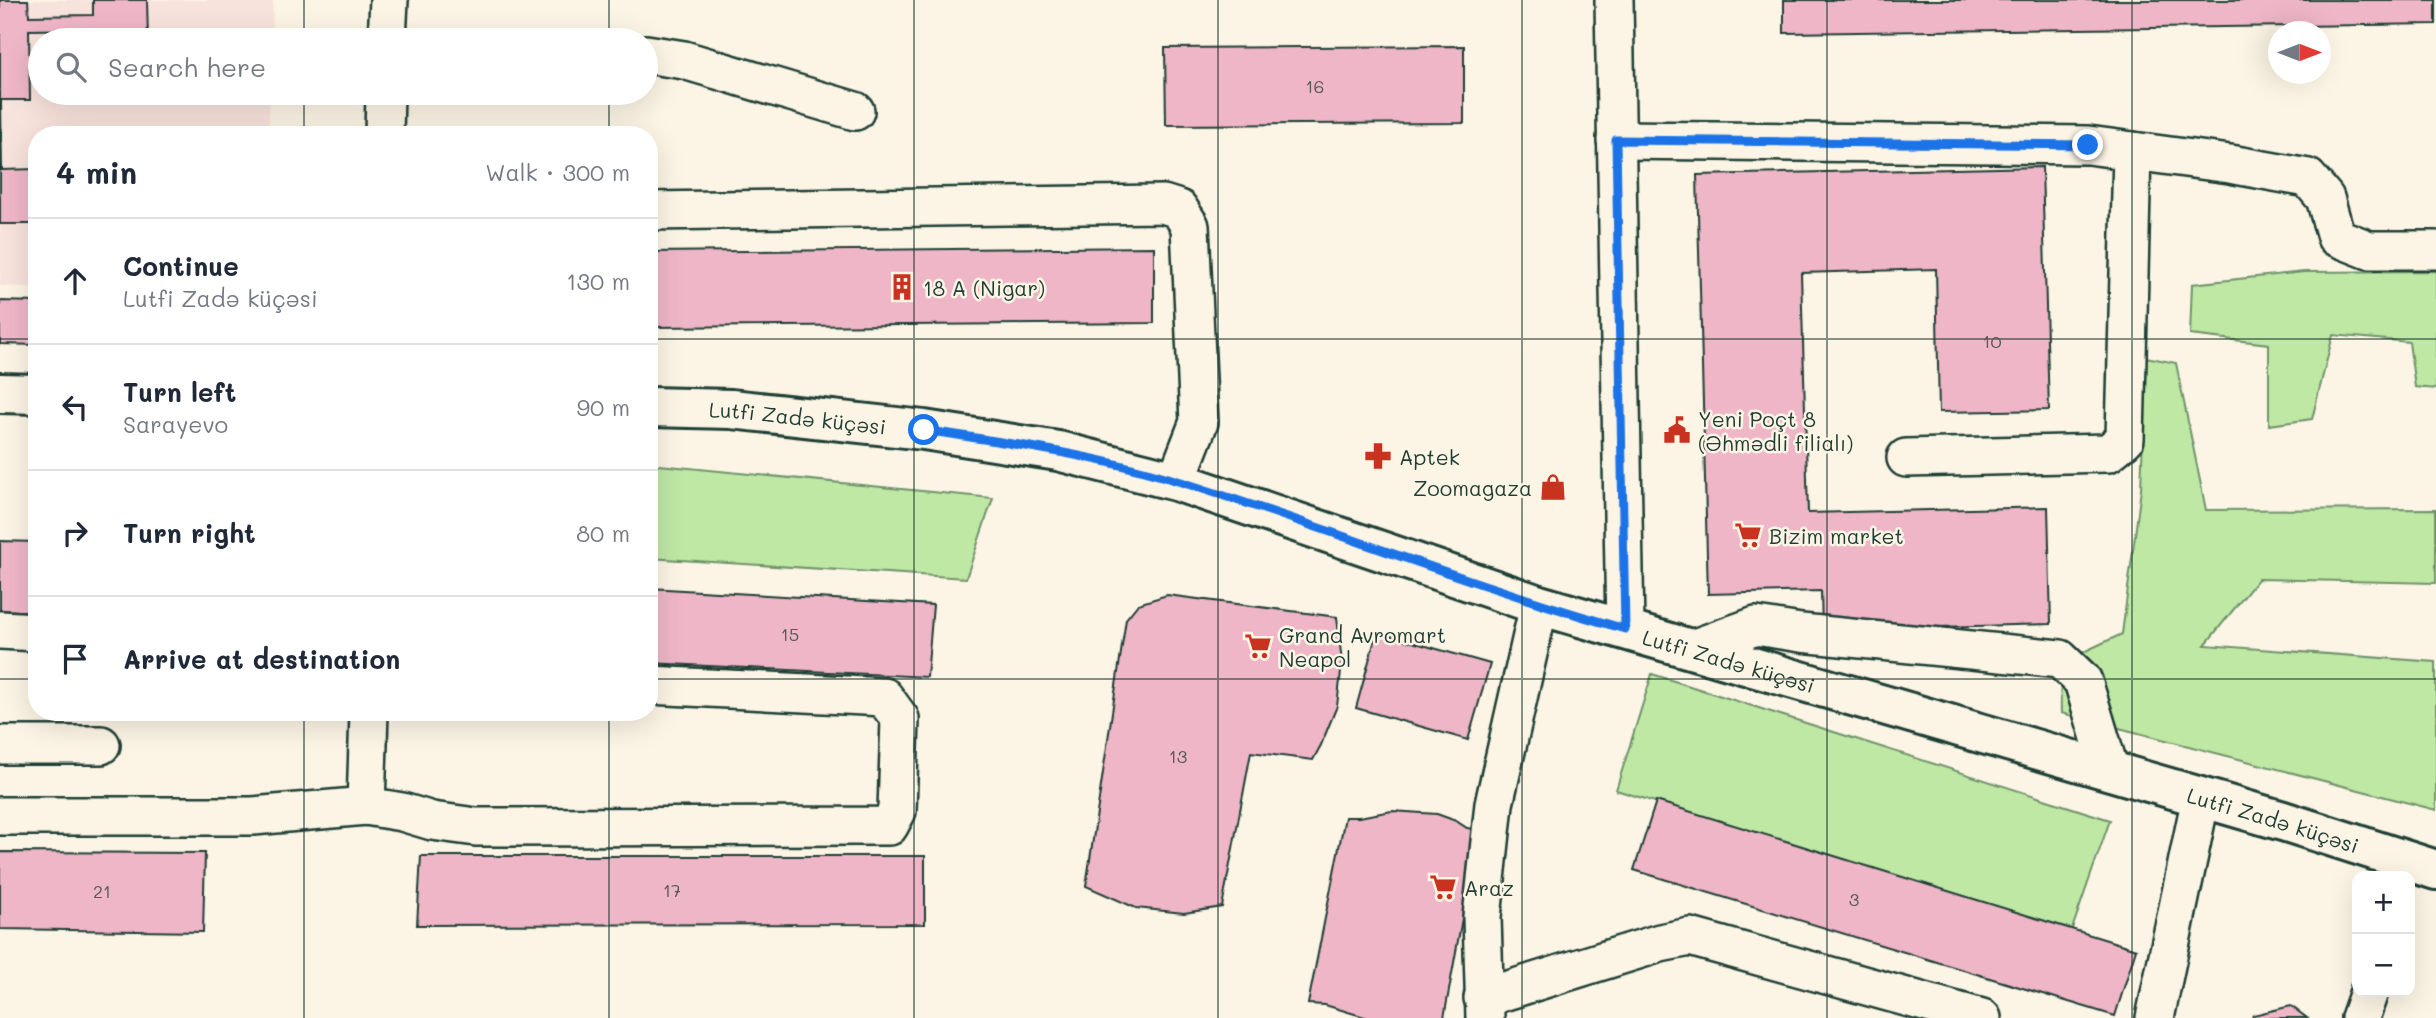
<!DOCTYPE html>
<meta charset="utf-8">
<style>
body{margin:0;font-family:Mali,sans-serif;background:#f2f2f3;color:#1f2937}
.controls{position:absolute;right:21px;bottom:21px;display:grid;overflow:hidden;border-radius:14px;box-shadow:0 7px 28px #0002}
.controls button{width:63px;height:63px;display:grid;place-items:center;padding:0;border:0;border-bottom:2px solid #e0e1e3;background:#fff;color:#1f2937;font:35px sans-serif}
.compass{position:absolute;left:2268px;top:21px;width:63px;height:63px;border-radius:50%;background:#fff;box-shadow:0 7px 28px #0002;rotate:90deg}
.stop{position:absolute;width:21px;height:21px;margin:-16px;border:5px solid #1a73e8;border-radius:50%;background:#fff}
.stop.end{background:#1a73e8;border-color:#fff;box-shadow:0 2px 7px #0008}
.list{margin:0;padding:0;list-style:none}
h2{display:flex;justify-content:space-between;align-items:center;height:91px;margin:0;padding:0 28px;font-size:30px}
h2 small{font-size:23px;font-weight:400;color:#747a83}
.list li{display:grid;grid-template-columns:46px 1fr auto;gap:21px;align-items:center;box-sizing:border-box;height:126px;padding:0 28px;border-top:2px solid #e0e1e3}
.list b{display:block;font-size:26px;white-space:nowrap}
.list p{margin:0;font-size:23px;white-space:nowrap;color:#747a83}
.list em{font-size:23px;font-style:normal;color:#747a83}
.icon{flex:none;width:38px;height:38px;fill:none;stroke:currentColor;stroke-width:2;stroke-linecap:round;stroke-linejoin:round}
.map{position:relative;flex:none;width:2436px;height:1018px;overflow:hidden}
.search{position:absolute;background:#fff;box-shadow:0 7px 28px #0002;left:28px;top:28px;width:630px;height:77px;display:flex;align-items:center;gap:18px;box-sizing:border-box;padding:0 24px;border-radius:38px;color:#747a83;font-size:26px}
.panel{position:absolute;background:#fff;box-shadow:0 7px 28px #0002;left:28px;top:126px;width:630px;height:595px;border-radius:28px}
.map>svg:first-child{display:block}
.built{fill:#f8e2dc}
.green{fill:#bfe8a4;stroke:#6f926c;stroke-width:2}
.building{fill:#efb6c8;stroke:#1f3d34;stroke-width:2}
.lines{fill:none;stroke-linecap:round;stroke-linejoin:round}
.minor-casing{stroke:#1f3d34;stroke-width:42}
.major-casing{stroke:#1f3d34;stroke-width:44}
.minor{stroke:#fcf5e5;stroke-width:37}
.major{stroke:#fcf5e5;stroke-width:38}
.route{stroke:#1a73e8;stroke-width:9}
.grid{fill:none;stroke:#1f3d34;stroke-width:2;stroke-opacity:0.55}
.labels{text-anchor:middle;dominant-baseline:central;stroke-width:5;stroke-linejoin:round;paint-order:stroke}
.number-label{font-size:18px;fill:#535b59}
.poi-label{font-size:21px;fill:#1f3d34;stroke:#fcf5e5;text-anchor:start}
.street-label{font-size:21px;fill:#1f3d34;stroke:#fcf5e5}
</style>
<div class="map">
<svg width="2436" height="1018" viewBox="0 0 2436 1018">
<rect width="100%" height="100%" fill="#fcf5e5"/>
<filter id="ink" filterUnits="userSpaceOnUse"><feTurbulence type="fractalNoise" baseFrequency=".0143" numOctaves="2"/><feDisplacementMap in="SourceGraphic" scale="14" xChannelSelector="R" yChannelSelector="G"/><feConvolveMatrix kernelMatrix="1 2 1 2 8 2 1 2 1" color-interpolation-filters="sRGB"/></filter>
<g filter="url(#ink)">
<polygon class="built" points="0,0 273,0 272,40 40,40 40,93 270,93 268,135 37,135 37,287 0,286"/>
<g class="green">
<polygon points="2436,271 2436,389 2415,387 2409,342 2333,335 2312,419 2269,425 2269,344 2190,335 2192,284 2304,272"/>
<polygon points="2146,357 2176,363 2206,510 2436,509 2436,583 2258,579 2205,645 2436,662 2436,810 2061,713 2060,663 2122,634 2141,489"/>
<polygon points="649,464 993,498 966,578 649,558"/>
<polygon points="1652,674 2110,820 2072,929 1616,790"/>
</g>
<g class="building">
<polygon points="0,0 28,0 29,16 93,15 93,0 147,0 148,40 93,40 93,29 29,30 30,100 1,100 2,170 37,169 37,224 0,224"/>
<polygon points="1784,0 2436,0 2436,24 1784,33"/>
<polygon points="1464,46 1464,123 1166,125 1165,48"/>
<rect x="94" y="93" width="54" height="6"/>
<polygon points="2042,167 2049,410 1939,412 1936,269 1801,273 1808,513 2048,507 2051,624 1822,630 1821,591 1708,594 1697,175"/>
<polygon points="1154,247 1154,323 649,327 649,252"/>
<polygon points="0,301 37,302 37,345 0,344"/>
<polygon points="0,541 37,542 37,612 0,610"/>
<polygon points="649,588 933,605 927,677 649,663"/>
<polygon points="1167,595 1337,617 1342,663 1337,706 1321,745 1313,760 1251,752 1222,907 1184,913 1136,908 1086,886 1126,619 1138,604"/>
<polygon points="1377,632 1490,664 1468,740 1356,708"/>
<polygon points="1656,801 2136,949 2115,1016 1634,870"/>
<polygon points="1392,811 1437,814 1456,821 1467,828 1478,830 1444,1018 1368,1018 1325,1005 1308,1004 1345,817 1359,817"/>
<polygon points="0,852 205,853 203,932 0,929"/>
<polygon points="421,856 925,856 925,924 417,925"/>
<polygon points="2291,1006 2307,1018 2252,1018 2253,1015"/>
</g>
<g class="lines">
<defs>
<g id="minor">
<polyline points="1614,0 1625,629"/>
<polyline points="387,40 389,0"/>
<polyline points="646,54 684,60 855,111"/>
<polyline points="384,135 385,93"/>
<polyline points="1616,140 2088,145 2230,164 2308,178 2325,198 2336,237 2369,250 2436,250"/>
<polyline points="649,211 1163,204 1179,209 1190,226 1199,422 1176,481"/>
<polyline points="1906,458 2108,453 2125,439 2132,151"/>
<polyline points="0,630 37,632"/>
<polyline points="1692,649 1756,626 1801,633 2060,659 2083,681 2110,771"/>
<polyline points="0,745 101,745"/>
<polyline points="366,806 402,812 432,821 476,827 889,826 897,811 900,719 884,697 649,685"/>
<polyline points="0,816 253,816 366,806 369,712"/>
<polyline points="1483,998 1660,943 1690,937 1982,1018"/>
<polyline points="1485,1018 1482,917 1494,804 1539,605"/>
<polyline points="2155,1018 2201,797"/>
<polyline points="2360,1018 2369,992"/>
</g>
<g id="major">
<polyline points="0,393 37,394"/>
<path id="s1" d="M649,407L731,409L924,430L1058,451L1176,481L1539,605L2283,821L2436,870"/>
</g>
</defs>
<use href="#minor" class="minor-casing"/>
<use href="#major" class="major-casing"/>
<use href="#minor" class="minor"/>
<use href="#major" class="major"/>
</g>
</g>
<g class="lines" filter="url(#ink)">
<path class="route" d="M924,430C1009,443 1095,455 1178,481C1328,528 1474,586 1625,629L1616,140L2088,145"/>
</g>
<path class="grid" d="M304,0V40M609,0V40M914,0V1018M1218,0V1018M1522,0V1018M1827,0V1018M2132,0V1018M304,93V135M609,93V135M0,339H37M649,339H2436M0,679H37M649,679H2436M304,712V1018M609,712V1018"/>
<defs>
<symbol id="building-bare" viewBox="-9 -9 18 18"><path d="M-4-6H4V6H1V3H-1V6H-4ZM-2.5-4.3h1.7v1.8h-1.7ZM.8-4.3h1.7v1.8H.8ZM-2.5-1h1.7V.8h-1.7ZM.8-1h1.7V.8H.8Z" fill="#c8321e" stroke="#fcf5e5" stroke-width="2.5" paint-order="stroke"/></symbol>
<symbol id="civic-bare" viewBox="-9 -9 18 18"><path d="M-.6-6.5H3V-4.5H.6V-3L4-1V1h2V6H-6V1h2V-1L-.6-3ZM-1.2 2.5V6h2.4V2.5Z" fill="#c8321e" stroke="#fcf5e5" stroke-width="2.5" paint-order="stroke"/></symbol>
<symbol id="pharmacy-bare" viewBox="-9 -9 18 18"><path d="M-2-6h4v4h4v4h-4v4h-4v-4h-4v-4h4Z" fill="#c8321e" stroke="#fcf5e5" stroke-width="2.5" paint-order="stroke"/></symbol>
<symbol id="shop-bare" viewBox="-9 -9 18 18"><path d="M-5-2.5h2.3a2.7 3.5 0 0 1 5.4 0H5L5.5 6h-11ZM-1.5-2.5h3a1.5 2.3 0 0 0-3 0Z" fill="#c8321e" stroke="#fcf5e5" stroke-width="2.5" paint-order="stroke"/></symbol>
<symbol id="supermarket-bare" viewBox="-9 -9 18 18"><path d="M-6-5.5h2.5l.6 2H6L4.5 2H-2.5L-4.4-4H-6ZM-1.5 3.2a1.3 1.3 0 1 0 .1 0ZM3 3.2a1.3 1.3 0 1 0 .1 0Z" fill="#c8321e" stroke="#fcf5e5" stroke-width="2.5" paint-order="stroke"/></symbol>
</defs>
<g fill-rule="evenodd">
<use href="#building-bare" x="883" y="268" width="38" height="38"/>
<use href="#civic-bare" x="1658" y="411" width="38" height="38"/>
<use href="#pharmacy-bare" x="1359" y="437" width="38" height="38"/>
<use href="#shop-bare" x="1534" y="468" width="38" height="38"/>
<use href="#supermarket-bare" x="1729" y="516" width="38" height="38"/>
<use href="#supermarket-bare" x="1239" y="627" width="38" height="38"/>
<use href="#supermarket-bare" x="1424" y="868" width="38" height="38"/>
</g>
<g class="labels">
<g class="number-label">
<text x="1315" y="86">16</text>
<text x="1992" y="341">10</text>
<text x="790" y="634">15</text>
<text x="1178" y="756">13</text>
<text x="672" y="890">17</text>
<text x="102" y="891">21</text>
<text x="1854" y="899">3</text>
</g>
<g class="poi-label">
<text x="923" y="287">18 A (Nigar)</text>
<text x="1698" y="418">Yeni Poçt 8<tspan x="1698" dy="24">(Əhmədli filialı)</tspan></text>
<text x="1399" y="456">Aptek</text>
<text x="1532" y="487" text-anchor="end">Zoomagaza</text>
<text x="1769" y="535">Bizim market</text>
<text x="1279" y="634">Grand Avromart<tspan x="1279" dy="24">Neapol</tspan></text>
<text x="1464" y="887">Araz</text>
</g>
<g class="street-label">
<text stroke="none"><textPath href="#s1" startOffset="149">Lutfi Zadə küçəsi</textPath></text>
<text stroke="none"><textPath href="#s1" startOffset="1115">Lutfi Zadə küçəsi</textPath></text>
<text stroke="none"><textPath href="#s1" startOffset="1682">Lutfi Zadə küçəsi</textPath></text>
</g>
</g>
</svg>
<div class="controls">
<button>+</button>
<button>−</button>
</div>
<svg class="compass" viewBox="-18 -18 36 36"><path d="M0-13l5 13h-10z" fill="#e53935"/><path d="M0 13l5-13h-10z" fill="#747a83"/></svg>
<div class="stop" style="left:924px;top:430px"></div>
<div class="stop end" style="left:2088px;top:145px"></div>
<div class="search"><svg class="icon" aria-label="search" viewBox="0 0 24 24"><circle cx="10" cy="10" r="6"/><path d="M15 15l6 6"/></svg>Search here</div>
<section class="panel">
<h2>4 min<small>Walk · 300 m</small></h2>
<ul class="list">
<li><svg class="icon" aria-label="ahead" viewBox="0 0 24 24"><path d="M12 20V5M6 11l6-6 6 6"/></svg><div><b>Continue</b><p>Lutfi Zadə küçəsi</p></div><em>130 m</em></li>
<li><svg class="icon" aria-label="left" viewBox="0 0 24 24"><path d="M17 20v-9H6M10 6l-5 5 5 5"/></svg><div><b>Turn left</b><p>Sarayevo</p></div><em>90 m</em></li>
<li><svg class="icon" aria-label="right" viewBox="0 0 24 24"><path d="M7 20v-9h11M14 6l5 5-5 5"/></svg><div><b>Turn right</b></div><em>80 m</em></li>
<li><svg class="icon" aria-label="arrive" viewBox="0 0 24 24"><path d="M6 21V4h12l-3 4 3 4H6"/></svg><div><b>Arrive at destination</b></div></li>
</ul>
</section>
</div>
